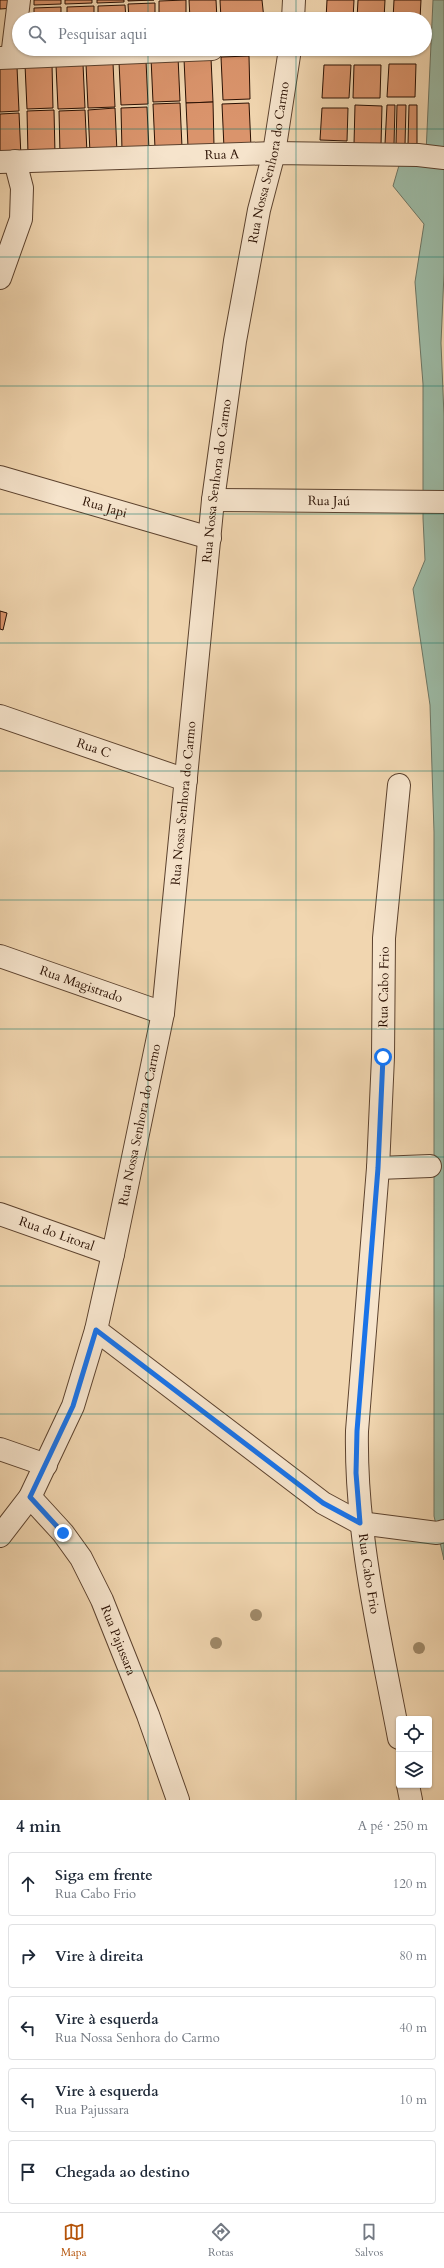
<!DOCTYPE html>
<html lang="pt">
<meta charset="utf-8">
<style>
body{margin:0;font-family:Cardo,serif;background:#f6f6f7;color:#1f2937}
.controls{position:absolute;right:12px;bottom:12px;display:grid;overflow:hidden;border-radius:4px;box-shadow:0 1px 3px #0004}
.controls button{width:36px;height:36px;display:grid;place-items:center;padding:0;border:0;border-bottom:1px solid #e0e1e3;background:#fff;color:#1f2937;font:20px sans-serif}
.stop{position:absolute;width:12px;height:12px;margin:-9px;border:3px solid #1a73e8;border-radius:50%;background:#fff}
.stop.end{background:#1a73e8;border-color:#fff;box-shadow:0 1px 4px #0008}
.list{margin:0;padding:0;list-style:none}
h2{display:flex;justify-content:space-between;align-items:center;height:52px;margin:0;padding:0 16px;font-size:17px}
h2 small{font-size:13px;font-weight:400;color:#747a83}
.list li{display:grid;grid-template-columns:26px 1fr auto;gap:12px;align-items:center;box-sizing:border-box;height:64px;margin:0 8px 8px;padding:0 8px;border:1px solid #e0e1e3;border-radius:4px}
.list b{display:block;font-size:15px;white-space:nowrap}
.list p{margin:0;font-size:13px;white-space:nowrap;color:#747a83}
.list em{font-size:13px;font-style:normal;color:#747a83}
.icon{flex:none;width:22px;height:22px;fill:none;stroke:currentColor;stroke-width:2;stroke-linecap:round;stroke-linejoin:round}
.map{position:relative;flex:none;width:444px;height:1800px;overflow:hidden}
.search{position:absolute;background:#fff;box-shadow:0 1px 3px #0004;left:12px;right:12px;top:12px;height:44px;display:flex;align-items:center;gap:10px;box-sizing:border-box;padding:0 14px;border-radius:22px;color:#747a83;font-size:15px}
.sheet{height:412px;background:#fff}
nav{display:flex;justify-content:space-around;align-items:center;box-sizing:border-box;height:56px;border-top:1px solid #e0e1e3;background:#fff;font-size:11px;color:#747a83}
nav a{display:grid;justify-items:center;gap:2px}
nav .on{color:#b45309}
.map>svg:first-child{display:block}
.water{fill:#9cbaa5;stroke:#6e7664}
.building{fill:#da946c;stroke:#2a1002}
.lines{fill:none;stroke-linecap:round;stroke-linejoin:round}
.minor-casing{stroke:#5c422e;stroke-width:24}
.minor{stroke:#f6e4cc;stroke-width:22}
.tree{fill:#a08a6a}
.route{stroke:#1a73e8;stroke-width:5}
.grid{fill:none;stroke:#0f766e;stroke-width:1;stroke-opacity:0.55}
.labels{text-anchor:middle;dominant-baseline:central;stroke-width:3;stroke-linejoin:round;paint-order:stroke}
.street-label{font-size:13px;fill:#2a1002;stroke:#f6e4cc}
</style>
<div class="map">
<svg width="444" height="1800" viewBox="0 0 444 1800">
<rect width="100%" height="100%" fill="#f1d6b0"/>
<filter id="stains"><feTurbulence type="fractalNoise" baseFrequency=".005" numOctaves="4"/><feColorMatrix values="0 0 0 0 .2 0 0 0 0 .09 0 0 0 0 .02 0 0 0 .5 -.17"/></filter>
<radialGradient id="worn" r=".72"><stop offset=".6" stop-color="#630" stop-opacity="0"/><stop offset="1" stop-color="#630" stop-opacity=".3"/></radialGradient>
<polygon class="water" points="433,0 444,0 444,273 441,343 444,416 444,1560 434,1516 434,832 430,705 413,589 425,560 423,518 423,384 415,282 424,224 393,186 400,162 426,153"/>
<g class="building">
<polygon points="0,0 13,0 14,8 0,9"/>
<polygon points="34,0 61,0 61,4 34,5"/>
<polygon points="65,0 92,0 92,3 65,4"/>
<polygon points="97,0 124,0 124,2 97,3"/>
<polygon points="128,0 154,0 128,1"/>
<polygon points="186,0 186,19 159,19 159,1"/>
<polygon points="189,0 216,0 217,19 190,19"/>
<polygon points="220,0 262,0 264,19 221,19"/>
<polygon points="327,0 354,0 353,19 326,19"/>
<polygon points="358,0 385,0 384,19 357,19"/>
<polygon points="394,0 421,0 420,19 393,19"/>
<polygon points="155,3 155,19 129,19 128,4"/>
<polygon points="125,5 126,19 98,19 98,6"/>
<polygon points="94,6 94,19 67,19 67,7"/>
<polygon points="61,7 61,19 34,19 34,8"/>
<polygon points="249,56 250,99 223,100 221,57"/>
<polygon points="178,57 180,101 153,102 151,58"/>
<polygon points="211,58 213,102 186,103 184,59"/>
<polygon points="146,61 148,104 121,105 119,62"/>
<polygon points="113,63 115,107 88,108 86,64"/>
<polygon points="52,64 53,108 27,109 25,65"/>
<polygon points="83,64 85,108 58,109 56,65"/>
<polygon points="389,64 416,64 415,97 387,97"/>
<polygon points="324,65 351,65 349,98 322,98"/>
<polygon points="354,65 381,65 380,98 353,98"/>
<polygon points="17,67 19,111 0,112 0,68"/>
<polygon points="213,102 214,146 188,147 186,103"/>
<polygon points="180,103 182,147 155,148 153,104"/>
<polygon points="249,103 251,147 224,148 222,104"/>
<polygon points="355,105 382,106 381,145 354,144"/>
<polygon points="387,105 395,105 394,145 385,144"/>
<polygon points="397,105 406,105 405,145 396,144"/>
<polygon points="409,105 417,105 417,145 408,144"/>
<polygon points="147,107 149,150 122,151 121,108"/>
<polygon points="115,108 117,152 90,153 88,110"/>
<polygon points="322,108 348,108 347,141 320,140"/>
<polygon points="54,110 55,154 28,155 27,111"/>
<polygon points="85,110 87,153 60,154 59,111"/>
<polygon points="19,113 21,157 0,158 0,114"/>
<polygon points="0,611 7,613 3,630 0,629"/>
</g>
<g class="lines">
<defs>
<g id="minor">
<polyline points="293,19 294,0"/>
<polyline points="12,57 19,0"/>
<polyline points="0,58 212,49"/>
<path id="s1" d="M0,162L274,153L418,155L444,158"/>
<polyline points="0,278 21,219 22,188 15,161"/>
<path id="s2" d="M0,477L210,538"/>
<path id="s3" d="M213,500L444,502"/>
<path id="s4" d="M0,716L186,780"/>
<path id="s5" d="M399,785L384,938L383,1057L378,1168L357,1431C355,1534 380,1637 399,1738"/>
<path id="s6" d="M0,956L163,1013"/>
<polyline points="378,1168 430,1166"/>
<path id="s7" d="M0,1214L113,1254"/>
<polyline points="96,1330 323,1503 360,1523 437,1533 444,1531"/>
<polyline points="0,1449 46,1465"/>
<path id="s8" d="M30,1497L63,1533L81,1558L102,1600L148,1715L178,1800"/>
<path id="s9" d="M0,1536L30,1497L73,1406L96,1330L113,1254L163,1013L213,500L235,341L259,210L274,153L290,49"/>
<polyline points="408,1785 411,1800"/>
</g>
</defs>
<use href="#minor" class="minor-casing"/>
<use href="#minor" class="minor"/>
</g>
<g class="tree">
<circle cx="256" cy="1615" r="6"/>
<circle cx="216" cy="1643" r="6"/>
<circle cx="419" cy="1648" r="6"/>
</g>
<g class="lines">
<polyline class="route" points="63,1533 30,1497 73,1406 96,1330 323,1503 360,1523 356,1473 357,1431 378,1168 383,1057"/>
</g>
<path class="grid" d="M148,0V19M296,0V19M148,49V1800M296,49V1800M0,129H444M0,257H444M0,386H444M0,514H444M0,643H444M0,771H444M0,900H444M0,1029H444M0,1157H444M0,1286H444M0,1414H444M0,1543H444M0,1671H444"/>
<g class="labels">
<g class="street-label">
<text stroke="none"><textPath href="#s1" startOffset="222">Rua A</textPath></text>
<text stroke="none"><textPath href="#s9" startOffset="1411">Rua Nossa Senhora do Carmo</textPath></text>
<text stroke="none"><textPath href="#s9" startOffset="1088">Rua Nossa Senhora do Carmo</textPath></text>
<text stroke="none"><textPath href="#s3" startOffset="116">Rua Jaú</textPath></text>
<text stroke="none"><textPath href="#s2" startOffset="109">Rua Japi</textPath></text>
<text stroke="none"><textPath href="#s4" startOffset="99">Rua C</textPath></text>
<text stroke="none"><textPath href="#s9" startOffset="764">Rua Nossa Senhora do Carmo</textPath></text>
<text stroke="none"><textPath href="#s6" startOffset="86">Rua Magistrado</textPath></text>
<text transform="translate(384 987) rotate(-89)">Rua Cabo Frio</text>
<text stroke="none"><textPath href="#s9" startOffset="439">Rua Nossa Senhora do Carmo</textPath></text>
<text stroke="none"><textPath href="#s7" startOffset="60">Rua do Litoral</textPath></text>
<text stroke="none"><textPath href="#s5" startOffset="791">Rua Cabo Frio</textPath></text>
<text stroke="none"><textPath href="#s8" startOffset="170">Rua Pajussara</textPath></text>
</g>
</g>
<rect width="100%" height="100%" filter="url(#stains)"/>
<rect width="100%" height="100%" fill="url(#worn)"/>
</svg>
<div class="controls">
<button><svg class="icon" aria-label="locate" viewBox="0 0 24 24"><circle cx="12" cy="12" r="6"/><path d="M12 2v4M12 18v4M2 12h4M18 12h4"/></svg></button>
<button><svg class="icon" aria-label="layers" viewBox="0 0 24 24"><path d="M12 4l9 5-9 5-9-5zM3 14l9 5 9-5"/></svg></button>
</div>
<div class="stop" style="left:383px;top:1057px"></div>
<div class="stop end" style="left:63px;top:1533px"></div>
<div class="search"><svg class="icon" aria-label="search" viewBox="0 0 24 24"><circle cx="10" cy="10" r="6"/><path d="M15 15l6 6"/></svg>Pesquisar aqui</div>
</div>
<section class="sheet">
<h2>4 min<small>A pé · 250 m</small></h2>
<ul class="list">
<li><svg class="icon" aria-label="ahead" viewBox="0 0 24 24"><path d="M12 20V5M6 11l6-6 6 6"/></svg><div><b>Siga em frente</b><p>Rua Cabo Frio</p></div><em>120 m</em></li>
<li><svg class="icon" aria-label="right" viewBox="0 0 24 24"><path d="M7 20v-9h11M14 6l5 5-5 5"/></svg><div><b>Vire à direita</b></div><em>80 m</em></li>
<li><svg class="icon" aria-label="left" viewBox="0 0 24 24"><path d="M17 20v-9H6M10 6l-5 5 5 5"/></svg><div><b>Vire à esquerda</b><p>Rua Nossa Senhora do Carmo</p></div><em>40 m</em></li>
<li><svg class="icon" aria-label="left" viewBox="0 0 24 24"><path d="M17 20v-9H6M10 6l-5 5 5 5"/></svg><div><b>Vire à esquerda</b><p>Rua Pajussara</p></div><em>10 m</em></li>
<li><svg class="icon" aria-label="arrive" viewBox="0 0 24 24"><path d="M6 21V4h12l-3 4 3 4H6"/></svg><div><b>Chegada ao destino</b></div></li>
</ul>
</section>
<nav>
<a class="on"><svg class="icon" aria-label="map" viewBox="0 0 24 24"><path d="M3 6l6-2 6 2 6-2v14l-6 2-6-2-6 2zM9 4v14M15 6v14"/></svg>Mapa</a>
<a><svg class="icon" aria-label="directions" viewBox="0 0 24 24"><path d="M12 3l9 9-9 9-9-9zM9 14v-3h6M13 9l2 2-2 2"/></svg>Rotas</a>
<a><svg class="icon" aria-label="saved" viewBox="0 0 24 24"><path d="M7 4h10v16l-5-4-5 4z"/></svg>Salvos</a>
</nav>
